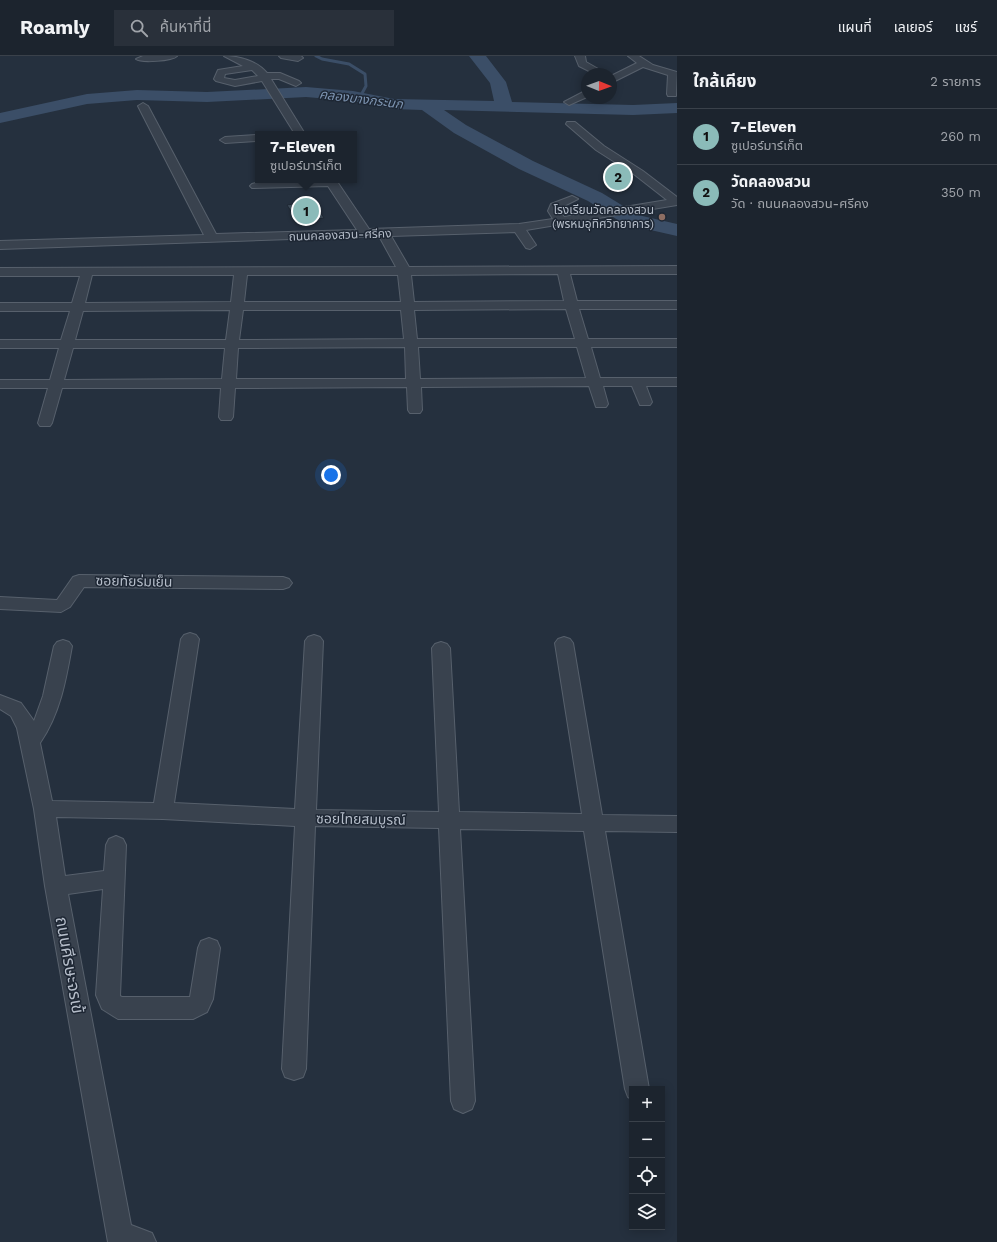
<!DOCTYPE html>
<html lang="th">
<meta charset="utf-8">
<style>
body{margin:0;font-family:"Work Sans","Noto Sans Thai",sans-serif;background:#29303a;color:#f1f3f6}
.controls{position:absolute;right:12px;bottom:12px;display:grid;overflow:hidden;border-radius:0px;box-shadow:0 2px 10px #0003}
.controls button{width:36px;height:36px;display:grid;place-items:center;padding:0;border:0;border-bottom:1px solid #3a414a;background:#1c242e;color:#f1f3f6;font:20px sans-serif}
.compass{position:absolute;left:581px;top:12px;width:36px;height:36px;border-radius:50%;background:#1c242e;box-shadow:0 2px 10px #0003;rotate:91deg}
.you{position:absolute;left:331px;top:419px;width:14px;height:14px;margin:-10px;border:3px solid #fff;border-radius:50%;background:#1a73e8;box-shadow:0 0 0 6px #1a73e833}
.badge{display:grid;place-items:center;width:26px;height:26px;border-radius:50%;background:#8bbbb9;color:#111;font-size:13px;font-weight:700}
.pin{position:absolute;translate:-50% -50%;border:2px solid #fff;box-shadow:0 1px 4px #0006}
.popup{position:absolute;left:255px;top:75px;width:102px;height:52px;box-sizing:border-box;display:grid;place-content:center;border-radius:0px;background:#1c242e;filter:drop-shadow(0 1px 3px #0005);font-size:13px;white-space:nowrap;color:#a0a4aa}
.popup b{font-size:15px;color:#f1f3f6}
.popup::after{content:'';position:absolute;left:50%;top:100%;margin-left:-8px;border:8px solid transparent;border-top-color:#1c242e}
.list{margin:0;padding:0;list-style:none}
h2{display:flex;justify-content:space-between;align-items:center;height:52px;margin:0;padding:0 16px;font-size:17px}
h2 small{font-size:13px;font-weight:400;color:#a0a4aa}
.list li{display:grid;grid-template-columns:26px 1fr auto;gap:12px;align-items:center;box-sizing:border-box;height:56px;padding:0 16px;border-top:1px solid #3a414a}
.list b{display:block;font-size:15px;white-space:nowrap}
.list p{margin:0;font-size:13px;white-space:nowrap;color:#a0a4aa}
.list em{font-size:13px;font-style:normal;color:#a0a4aa}
.icon{flex:none;width:22px;height:22px;fill:none;stroke:currentColor;stroke-width:2;stroke-linecap:round;stroke-linejoin:round}
.map{position:relative;flex:none;width:677px;height:1186px;overflow:hidden}
header{display:flex;align-items:center;gap:24px;box-sizing:border-box;height:56px;padding:0 20px;background:#1c242e;border-bottom:1px solid #3a414a}
header strong{font-size:19px}
nav{display:flex;gap:22px;margin-inline-start:auto;font-size:14px}
.search{width:280px;height:36px;background:#29303a;display:flex;align-items:center;gap:10px;box-sizing:border-box;padding:0 14px;border-radius:0px;color:#a0a4aa;font-size:15px}
main{display:flex}
aside{flex:1;background:#1c242e}
.map>svg:first-child{display:block}
.lines{fill:none;stroke-linecap:round;stroke-linejoin:round}
.stream{stroke:#3b4e67;stroke-width:3}
.river{fill:#3b4e67;fill-rule:evenodd}
.building{fill:#414f5d;stroke:#202935}
.minor-casing{stroke:#57606c;stroke-width:2}
.minor{fill:#39424e;fill-rule:evenodd}
.education-dot{fill:#8d6e63;stroke:#1e2734;stroke-width:1.5}
.labels{text-anchor:middle;dominant-baseline:central;stroke-width:3;stroke-linejoin:round;paint-order:stroke}
.far-poi-label{font-size:12px;fill:#b5bdc9;stroke:#1e2734;text-anchor:end}
.far-street-label{font-size:12px;fill:#b5bdc9;stroke:#1e2734}
.far-water-label{font-size:13px;font-style:italic;fill:#7d94b1;stroke:#1e2734}
.street-label{font-size:14px;fill:#b5bdc9;stroke:#1e2734}
.near-street-label{font-size:17px;fill:#b5bdc9;stroke:#1e2734}
</style>
<header>
<strong>Roamly</strong>
<div class="search"><svg class="icon" aria-label="search" viewBox="0 0 24 24"><circle cx="10" cy="10" r="6"/><path d="M15 15l6 6"/></svg>ค้นหาที่นี่</div>
<nav><a>แผนที่</a><a>เลเยอร์</a><a>แชร์</a></nav>
</header>
<main>
<div class="map">
<svg width="677" height="1186" viewBox="0 0 677 1186">
<rect width="100%" height="100%" fill="#25303e"/>
<g class="lines">
<polyline class="stream" points="316,0 322,3 349,8 365,18 366,30 360,41"/>
<polygon class="river" points="469,0 486,0 506,26 512,46 633,49 677,47 677,57 633,59 444,54 466,69 533,105 602,137 638,159 677,168 677,180 624,168 588,145 519,113 454,77 422,54 394,53 353,45 306,41 207,46 137,44 87,48 0,67 0,57 87,38 137,34 207,36 306,31 353,35 394,43 494,45 490,27"/>
</g>
<polygon class="building" points="313,145 324,162 298,166 287,149"/>
<g class="lines">
<defs>
<g id="minor">
<path d="M143,0H177C172,5 141,7 136,3Z"/>
<path d="M224,0C239,0 257,5 267,17H280L299,25L301,27L296,30L279,23H271L305,78H295L262,25L235,30L216,25L214,23L218,14L243,10ZM252,14L258,20L235,24L224,22L225,18Z"/>
<polygon points="279,0 301,0 303,2 298,5 281,2"/>
<polygon points="575,0 585,0 586,6 607,18 595,18 579,10"/>
<polygon points="628,0 639,0 653,9 677,16 676,40 668,40 667,38 668,19 643,11 611,27 611,20 637,7"/>
<polygon points="587,34 587,41 569,49 564,46"/>
<path d="M143,47L148,50L216,178L357,174L328,130L252,132L250,130L252,128L256,127L336,124L369,173L519,168L553,163L548,155L551,148L572,140L578,143L560,152V155L564,161L667,144L635,119L596,94L566,68L567,66H575L604,90L643,115L677,141V149L526,174L536,189L530,193L526,192L515,176L391,180L409,211L677,210V218H570L577,245H677V253H579L588,283H677V291H591L600,322H677V330H646L652,346L650,349H640L632,330H603L608,348L606,351H596L589,330L421,331L422,354L420,357H410L408,354L407,331L235,332L233,361L231,364H221L219,361L221,332H62L52,367L50,370H40L38,367L48,332H0V324H50L59,292H0V284H61L70,255H0V247H72L80,220H0V212L396,211L379,180L0,193V185L204,179L138,50ZM558,218L564,245L414,246L411,219ZM92,219H234L231,246L85,247ZM247,219H398L401,246H244ZM566,253L575,283H417L414,254ZM230,254L226,284H75L83,255ZM243,254H401L404,283L239,284ZM405,291L406,323H236L238,292ZM418,291H577L586,322L420,323ZM73,292H225L222,323L64,324Z"/>
<polygon points="258,79 258,85 225,87 220,84 225,81"/>
<polygon points="79,519 283,521 289,523 292,527 289,531 283,533 84,531 70,551 61,556 0,553 0,541 57,544 73,521"/>
<path d="M190,577L196,579L199,583L174,747L295,753L305,585L308,581L314,579L320,581L323,585L316,754L439,756L432,592L435,588L441,586L447,588L450,592L459,756L582,758L555,587L558,583L564,581L570,583L573,587L602,759L677,760V776L605,775L649,1033H632V1043L628,1041L625,1033L584,775L460,773L475,1045L472,1053L463,1057L454,1053L451,1045L439,772L315,770L306,1013L303,1021L294,1024L285,1021L282,1013L295,770L163,763L56,761L65,820L104,815L106,789L109,783L116,780L123,783L126,789L120,940L122,941H190L198,892L201,885L209,882L217,885L220,892L213,943L207,956L193,963H118L102,953L96,939L103,833L68,838L131,1169L152,1177L156,1186H108L45,830L34,753L17,672L11,660L0,653V639L21,647L34,665L43,640L54,590L57,586L63,584L69,586L72,590C66,624 60,658 40,687L52,745L154,747L181,583L184,579Z"/>
</g>
</defs>
<use href="#minor" class="minor-casing"/>
<use href="#minor" class="minor"/>
</g>
<circle class="education-dot" cx="662" cy="161" r="4"/>
<g class="labels">
<g class="far-poi-label">
<text x="654" y="154">โรงเรียนวัดคลองสวน<tspan x="654" dy="14">(พรหมอุทิศวิทยาคาร)</tspan></text>
</g>
<g class="far-street-label">
<text transform="translate(340 179) rotate(-2)">ถนนคลองสวน-ศรีคง</text>
</g>
<g class="far-water-label">
<text transform="translate(361 43) rotate(7)">คลองบางกระนก</text>
</g>
<g class="street-label">
<text transform="translate(134 525) rotate(1)">ซอยทัยร่มเย็น</text>
<text transform="translate(361 763) rotate(1)">ซอยไทยสมบูรณ์</text>
</g>
<g class="near-street-label">
<text transform="translate(70 909) rotate(80)">ถนนศีรษะจรเข้</text>
</g>
</g>
</svg>
<div class="controls">
<button>+</button>
<button>−</button>
<button><svg class="icon" aria-label="locate" viewBox="0 0 24 24"><circle cx="12" cy="12" r="6"/><path d="M12 2v4M12 18v4M2 12h4M18 12h4"/></svg></button>
<button><svg class="icon" aria-label="layers" viewBox="0 0 24 24"><path d="M12 4l9 5-9 5-9-5zM3 14l9 5 9-5"/></svg></button>
</div>
<svg class="compass" viewBox="-18 -18 36 36"><path d="M0-13l5 13h-10z" fill="#e53935"/><path d="M0 13l5-13h-10z" fill="#a0a4aa"/></svg>
<div class="you"></div>
<div class="pin badge" style="left:306px;top:155px">1</div>
<div class="popup"><b>7-Eleven</b>ซูเปอร์มาร์เก็ต</div>
<div class="pin badge" style="left:618px;top:121px">2</div>
</div>
<aside>
<h2>ใกล้เคียง<small>2 รายการ</small></h2>
<ul class="list">
<li><span class="badge">1</span><div><b>7-Eleven</b><p>ซูเปอร์มาร์เก็ต</p></div><em>260 m</em></li>
<li><span class="badge">2</span><div><b>วัดคลองสวน</b><p>วัด · ถนนคลองสวน-ศรีคง</p></div><em>350 m</em></li>
</ul>
</aside>
</main>
